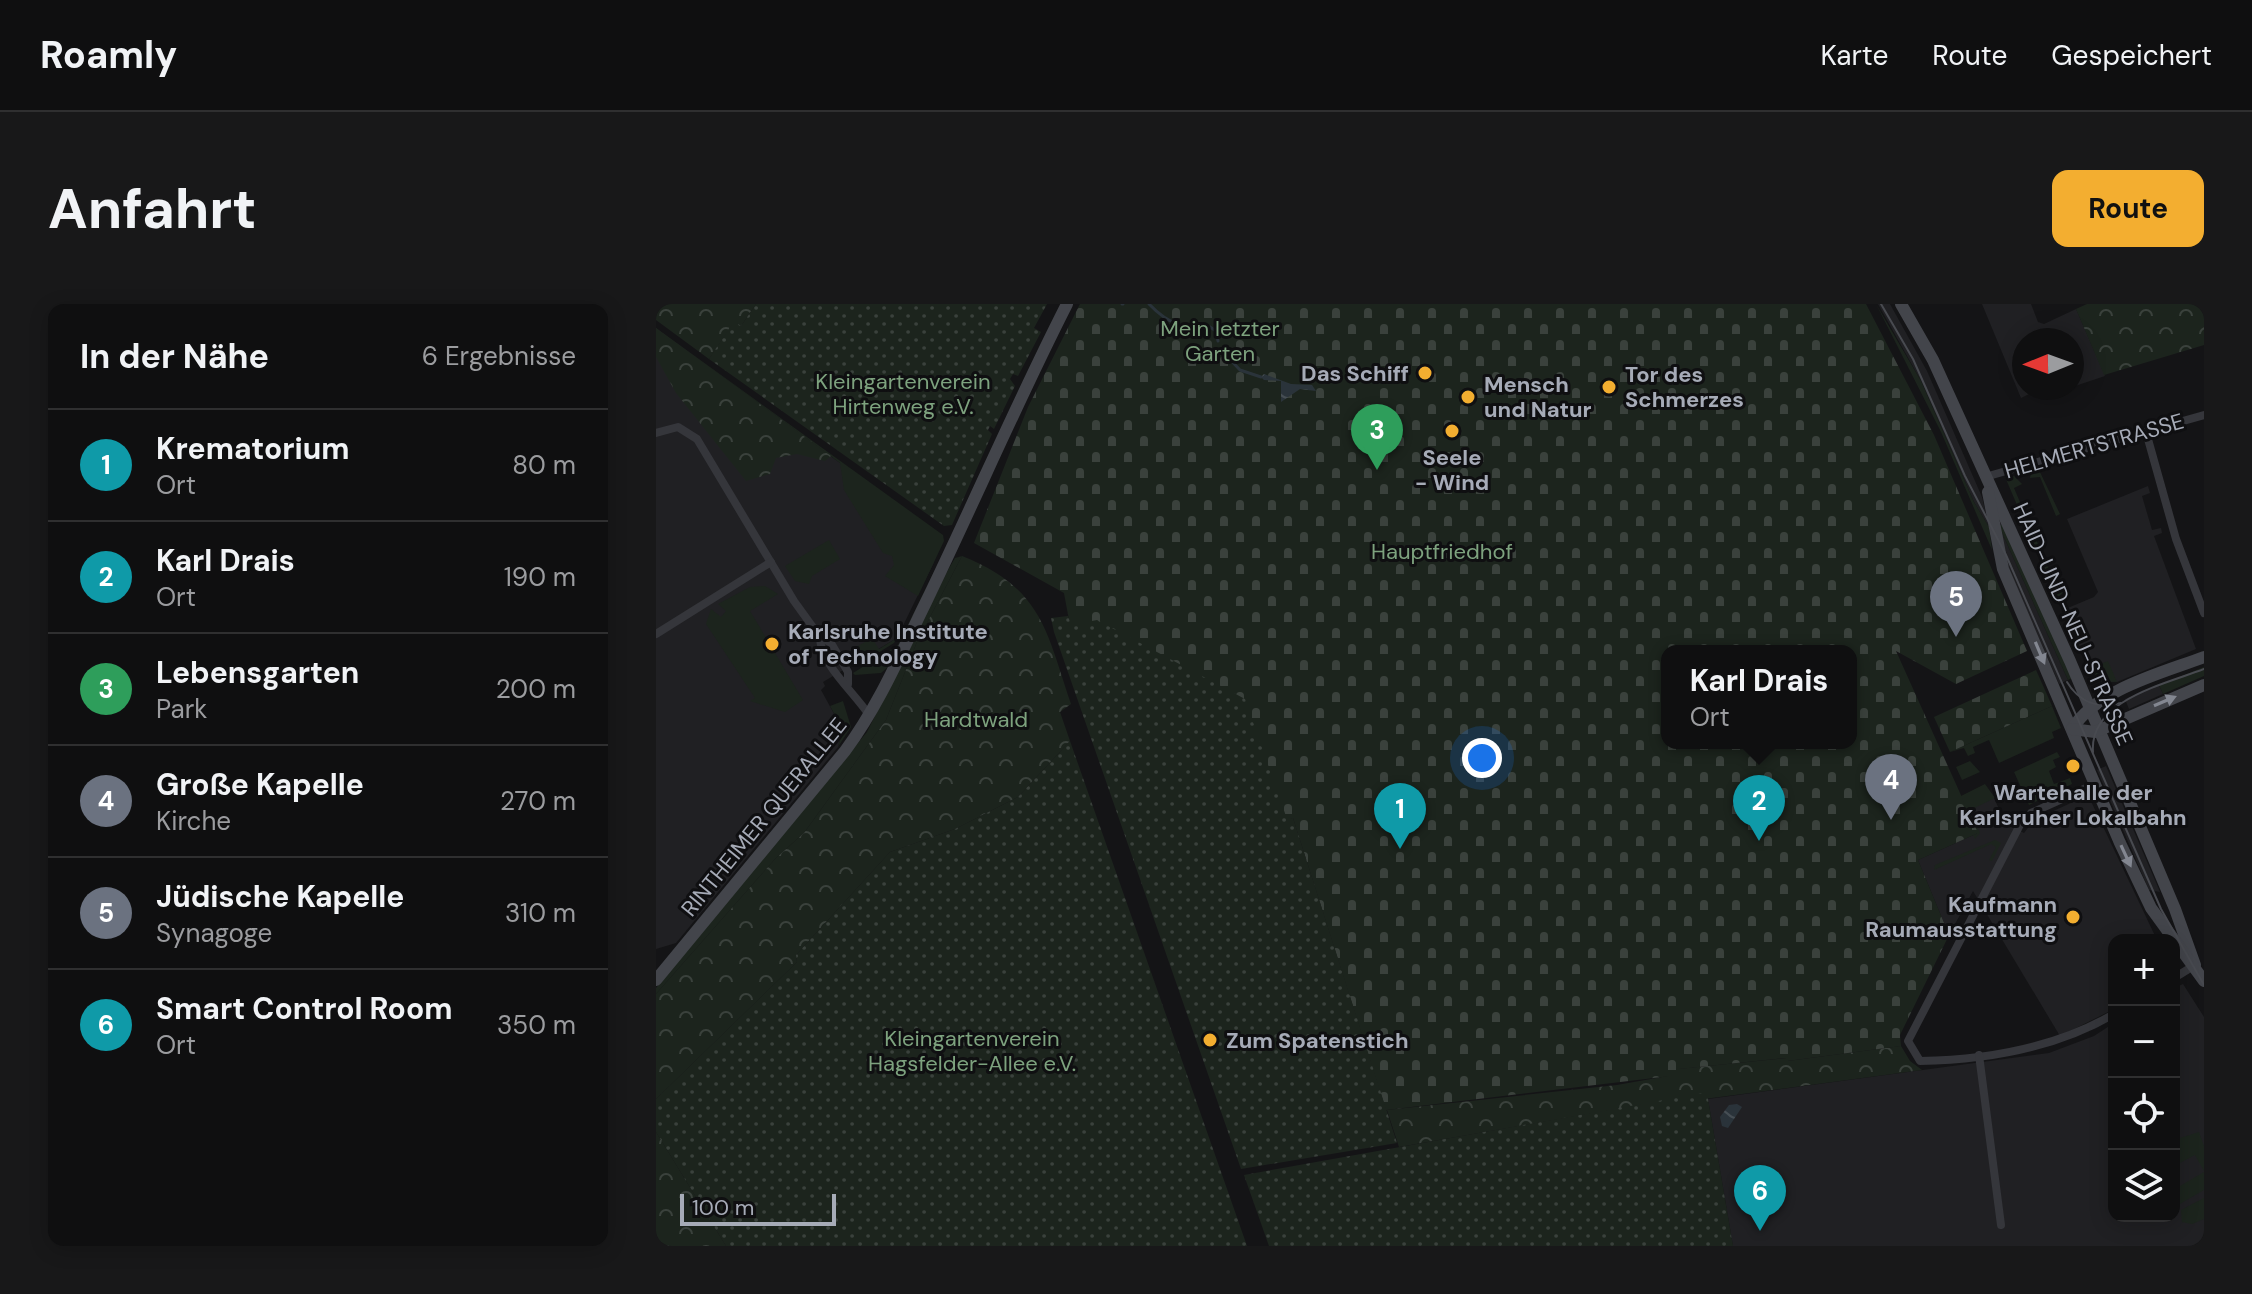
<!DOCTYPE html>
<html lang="de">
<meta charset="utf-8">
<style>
body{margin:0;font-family:"DM Sans",sans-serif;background:#181819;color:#f1f3f6}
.controls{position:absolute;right:24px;bottom:24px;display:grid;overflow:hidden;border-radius:16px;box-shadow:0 4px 20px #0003}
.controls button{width:72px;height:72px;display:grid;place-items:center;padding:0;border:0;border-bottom:2px solid #2f2f30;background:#0f0f10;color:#f1f3f6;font:40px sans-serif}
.compass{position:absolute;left:1356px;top:24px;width:72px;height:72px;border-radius:50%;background:#0f0f10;box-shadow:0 4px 20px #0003;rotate:269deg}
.scale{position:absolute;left:24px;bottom:20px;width:156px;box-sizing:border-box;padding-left:8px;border:4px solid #a6abb7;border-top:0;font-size:22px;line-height:28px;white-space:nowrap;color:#a6abb7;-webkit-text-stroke:6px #0f0f11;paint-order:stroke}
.you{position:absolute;left:826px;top:454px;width:28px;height:28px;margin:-20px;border:6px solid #fff;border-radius:50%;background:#1a73e8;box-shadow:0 0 0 12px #1a73e833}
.badge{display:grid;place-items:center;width:52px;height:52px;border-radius:50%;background:#f3ae30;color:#fff;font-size:26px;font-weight:700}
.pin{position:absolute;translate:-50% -66px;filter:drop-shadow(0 2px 4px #0008)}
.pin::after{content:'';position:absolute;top:42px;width:28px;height:24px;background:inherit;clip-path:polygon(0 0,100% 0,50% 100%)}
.popup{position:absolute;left:1005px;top:341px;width:196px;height:104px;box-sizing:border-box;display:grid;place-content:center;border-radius:16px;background:#0f0f10;filter:drop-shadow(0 2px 6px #0005);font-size:26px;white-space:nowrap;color:#9b9c9f}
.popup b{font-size:30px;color:#f1f3f6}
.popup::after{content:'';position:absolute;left:50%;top:100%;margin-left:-16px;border:16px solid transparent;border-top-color:#0f0f10}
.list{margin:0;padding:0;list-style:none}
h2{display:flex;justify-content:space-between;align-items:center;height:104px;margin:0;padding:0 32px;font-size:34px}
h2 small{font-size:26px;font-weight:400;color:#9b9c9f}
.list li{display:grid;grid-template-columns:52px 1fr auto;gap:24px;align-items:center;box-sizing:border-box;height:112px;padding:0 32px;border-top:2px solid #2f2f30}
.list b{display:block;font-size:30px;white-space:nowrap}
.list p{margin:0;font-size:26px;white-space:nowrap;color:#9b9c9f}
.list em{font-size:26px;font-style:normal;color:#9b9c9f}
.icon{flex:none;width:44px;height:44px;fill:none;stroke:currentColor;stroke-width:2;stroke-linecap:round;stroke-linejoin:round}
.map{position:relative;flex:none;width:1548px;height:942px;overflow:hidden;border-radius:16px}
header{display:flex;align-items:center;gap:48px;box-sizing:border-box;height:112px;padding:0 40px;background:#0f0f10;border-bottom:2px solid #2f2f30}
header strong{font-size:38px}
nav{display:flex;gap:44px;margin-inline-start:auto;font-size:28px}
.intro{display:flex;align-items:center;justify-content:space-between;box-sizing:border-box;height:192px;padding:0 48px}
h1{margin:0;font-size:56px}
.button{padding:20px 36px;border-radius:16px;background:#f3ae30;color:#111;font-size:28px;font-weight:700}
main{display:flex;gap:48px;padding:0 48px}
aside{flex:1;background:#0f0f10;border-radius:16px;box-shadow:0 4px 20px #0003}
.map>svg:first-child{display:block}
.built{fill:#202023}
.grass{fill:#1c241d}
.forest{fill:url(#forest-crowns)}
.cemetery{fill:url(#cemetery-stones);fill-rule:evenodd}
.garden{fill:url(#garden-dots)}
.water{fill:url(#water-waves)}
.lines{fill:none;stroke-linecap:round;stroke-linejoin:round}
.stream{stroke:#2a333a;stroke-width:3}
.street{stroke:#35363b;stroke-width:8}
.secondary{stroke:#43454b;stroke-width:12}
.tram{stroke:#484a50;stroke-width:2}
.oneway{fill:#838791}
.poi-dot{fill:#f3ae30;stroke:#0f0f11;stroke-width:3}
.labels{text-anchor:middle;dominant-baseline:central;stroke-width:6;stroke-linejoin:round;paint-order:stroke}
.park-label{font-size:22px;fill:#7da27e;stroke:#0f0f11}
.poi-label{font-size:22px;font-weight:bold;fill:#a6abb7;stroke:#0f0f11;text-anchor:start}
.street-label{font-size:22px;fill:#a6abb7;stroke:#0f0f11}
</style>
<header>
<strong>Roamly</strong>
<nav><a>Karte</a><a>Route</a><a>Gespeichert</a></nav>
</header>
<div class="intro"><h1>Anfahrt</h1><a class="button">Route</a></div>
<main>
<aside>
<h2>In der Nähe<small>6 Ergebnisse</small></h2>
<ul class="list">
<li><span class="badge" style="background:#0f9aa8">1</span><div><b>Krematorium</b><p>Ort</p></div><em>80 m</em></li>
<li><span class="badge" style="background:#0f9aa8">2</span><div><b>Karl Drais</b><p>Ort</p></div><em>190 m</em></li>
<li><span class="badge" style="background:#2e9e5b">3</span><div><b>Lebensgarten</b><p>Park</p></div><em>200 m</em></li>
<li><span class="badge" style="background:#6b7280">4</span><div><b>Große Kapelle</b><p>Kirche</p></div><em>270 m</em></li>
<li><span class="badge" style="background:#6b7280">5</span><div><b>Jüdische Kapelle</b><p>Synagoge</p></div><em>310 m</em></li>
<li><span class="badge" style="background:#0f9aa8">6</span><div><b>Smart Control Room</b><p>Ort</p></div><em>350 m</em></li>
</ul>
</aside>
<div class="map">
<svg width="1548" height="942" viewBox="0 0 1548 942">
<defs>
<pattern id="forest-crowns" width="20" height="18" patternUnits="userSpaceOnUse" patternTransform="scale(2)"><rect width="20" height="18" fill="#1c241d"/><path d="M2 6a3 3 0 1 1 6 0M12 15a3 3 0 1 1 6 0" fill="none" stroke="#3a413c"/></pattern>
<pattern id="cemetery-stones" width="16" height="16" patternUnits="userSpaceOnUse" patternTransform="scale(2)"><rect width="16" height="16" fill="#1c241d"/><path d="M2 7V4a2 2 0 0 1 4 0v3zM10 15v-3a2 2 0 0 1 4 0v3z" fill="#3a413c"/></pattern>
<pattern id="garden-dots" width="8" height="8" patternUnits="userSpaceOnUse" patternTransform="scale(2)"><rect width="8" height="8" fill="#1c241d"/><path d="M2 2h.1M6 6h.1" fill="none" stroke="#3a413c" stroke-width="1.8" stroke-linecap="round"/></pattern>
<pattern id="water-waves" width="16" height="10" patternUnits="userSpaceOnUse" patternTransform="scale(2)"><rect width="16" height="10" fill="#2a333a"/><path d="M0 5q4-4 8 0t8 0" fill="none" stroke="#464e54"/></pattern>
</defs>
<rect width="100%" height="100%" fill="#141416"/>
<g class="built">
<polygon points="1222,0 1234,0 1271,67 1326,193 1333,223 1318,198 1265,77"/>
<polygon points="1326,0 1375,0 1382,18 1388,20 1420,5 1449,72 1416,83 1416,36 1368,36 1368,84 1385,84 1365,94"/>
<polygon points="0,24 270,222 278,258 241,334 167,378 169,382 165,386 187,426 182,443 20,639 0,645"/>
<polygon points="1492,182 1494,189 1486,192 1496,226 1505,224 1506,229 1498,232 1540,345 1461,378 1446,378 1433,367 1407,306 1438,293 1442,288 1411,215"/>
<polygon points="1343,222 1412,376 1403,380 1353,266"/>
<polygon points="1503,381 1507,390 1473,405 1469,395"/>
<polygon points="1450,462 1504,588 1493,586 1441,466"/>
<polygon points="1432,491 1501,636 1458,636 1458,705 1404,732 1317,587 1293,631 1262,556 1322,529 1305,492 1321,499 1337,492 1350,520 1368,529 1378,516"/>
<polygon points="1527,680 1548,713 1548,942 1077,942 1052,795 1393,749 1438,732 1458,719 1458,912 1518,912 1518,684"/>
</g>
<g class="grass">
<polygon points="1220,0 1265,77 1318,198 1333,223 1336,246 1285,128"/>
<polygon points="0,24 287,231 288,237 262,292 229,272 238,261 236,252 227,249 188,186 184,159"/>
<polygon points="1383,166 1404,210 1400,212 1384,173 1374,174 1375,169"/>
<polygon points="1358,172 1366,180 1358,184 1400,282 1408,279 1409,287 1401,294 1349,173"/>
<polygon points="1348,220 1416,374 1412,376 1343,222"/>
<polygon points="173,236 184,255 156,272 153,280 139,277 129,262"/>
<polygon points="306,252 261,338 230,416 148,529 120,554 0,690 0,684 211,428 292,266 299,254"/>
<polygon points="283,257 232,363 225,369 199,371 197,369 242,341"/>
<polygon points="109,282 122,290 94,307 147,396 129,408 94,397 99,394 50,320 55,305 65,313 70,307 62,300 94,283"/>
<polygon points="216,334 223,345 241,334 238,339 204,360 195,346"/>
<polygon points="1452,357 1461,378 1444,377 1432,365"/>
<polygon points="1548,363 1548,372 1507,390 1503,381"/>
<polygon points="187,397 195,423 182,443 187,426 174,402"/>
<polygon points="1396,402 1405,424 1396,428 1398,434 1343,459 1333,436 1317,443 1319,449 1312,452 1308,444 1294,448"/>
<polygon points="1401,448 1404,453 1397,456 1400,463 1393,467 1398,480 1414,474 1416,480 1373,501 1358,468"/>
<polygon points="1314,457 1324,468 1306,476 1300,463"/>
<polygon points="1329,480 1339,494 1314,506 1324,529 1319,535 1317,531 1321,530 1305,492"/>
<polygon points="1339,536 1345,539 1336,557 1333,556 1340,543 1335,540 1278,566 1279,561"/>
<polygon points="1543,828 1548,842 1548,867 1539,851 1518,862 1518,836"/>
<polygon points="1548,868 1548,886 1522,901 1518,897 1524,889 1519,885"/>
<polygon points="1548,894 1548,915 1536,920 1526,918 1525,906"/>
</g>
<g class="forest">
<polygon points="0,0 100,0 85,22 78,18 53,55 0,16"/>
<polygon points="1431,0 1548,0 1548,41 1448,71 1420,5"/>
<polygon points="0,24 175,152 169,157 141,150 120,154 114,170 90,177 20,89 0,53"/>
<path d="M306,252C386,284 390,326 415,400L404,408L414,437L362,493L299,525L234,548L140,651L141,658L0,795V690L120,554L148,529L230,416L261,338Z"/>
<polygon points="1245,742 1254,757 1266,766 1048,795 1046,790 743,843 731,806 961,781 1023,770 1022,765 1131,754 1132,757"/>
<polygon points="0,828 70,942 0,942"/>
</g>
<g class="cemetery">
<path d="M424,0H1210L1278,131L1371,347L1300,380L1240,347L1322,529L1262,556L1293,631L1244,731L1245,742L1131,757L1130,754L1023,765V771L730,806L637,514L631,516L414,321L408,289L318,239L372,103ZM1011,347H1195V439H1011Z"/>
<polygon points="1380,366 1396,402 1294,448 1278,413"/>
</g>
<g class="garden">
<polygon points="100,0 391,0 378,24 385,28 362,72 357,70 354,75 359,82 338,125 334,122 332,126 336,130 296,221 288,222 53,55 78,17 85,22"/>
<polygon points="412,312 415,321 441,316 589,395 631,515 637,514 741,839 585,865 398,328 395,314"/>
<polygon points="414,437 591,942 70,942 0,828 0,795 141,658 140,651 234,548 299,525 362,493"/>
<polygon points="1047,789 1052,795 1077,942 613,942 588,871"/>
</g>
<g class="water">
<polygon points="608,70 635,80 656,81 660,87 644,85 625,98 625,77 608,76 605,73"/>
<polygon points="1081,800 1086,803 1072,824 1066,822 1064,813 1073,801"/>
</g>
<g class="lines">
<g class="stream">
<polyline points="466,0 467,0"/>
<path d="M493,0C513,21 527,24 554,23L560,27L562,37"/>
<polyline points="568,49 584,66 605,73"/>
</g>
<g class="street">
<polyline points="1490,128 1520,235 1548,309"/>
<polyline points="0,129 22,123 41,135 138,297 164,333 175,339 192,368 192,380"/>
<polyline points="1329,173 1548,111"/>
<polyline points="0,330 115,258"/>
<path d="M164,333C164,360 198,388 213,411"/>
<path d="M1439,480L1375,509L1365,519L1252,737L1264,757C1331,756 1401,743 1458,710"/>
<polyline points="1518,674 1539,661"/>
<polyline points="1323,751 1345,921"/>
</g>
<g class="secondary">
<polyline points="1245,0 1277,56 1414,357 1519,605 1539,661"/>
<polyline points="1332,188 1347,265 1464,539 1495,604 1548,677"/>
<path d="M1416,425C1441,385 1506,369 1548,353"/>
<polyline points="1416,425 1439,428 1548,381"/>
<path d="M0,676L189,447C223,401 245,349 270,298C318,199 361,98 411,0"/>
</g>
<g class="tram">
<polyline points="1225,0 1257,55 1309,172 1350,251 1505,605 1548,681"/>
<path d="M1411,378C1423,398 1442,405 1465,399"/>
<path d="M1437,448C1433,396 1510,380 1548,365"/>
</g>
</g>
<defs><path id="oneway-solid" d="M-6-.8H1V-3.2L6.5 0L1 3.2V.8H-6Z" transform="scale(2)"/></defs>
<g class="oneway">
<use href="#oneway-solid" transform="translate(1384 349) rotate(67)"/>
<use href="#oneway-solid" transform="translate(1509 397) rotate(-23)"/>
<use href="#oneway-solid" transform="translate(1470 552) rotate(65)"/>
</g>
<g class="poi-dot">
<circle cx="769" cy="69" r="8"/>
<circle cx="953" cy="83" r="8"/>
<circle cx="812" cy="93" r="8"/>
<circle cx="796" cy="127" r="8"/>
<circle cx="116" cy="340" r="8"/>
<circle cx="1417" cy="462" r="8"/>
<circle cx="1417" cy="613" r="8"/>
<circle cx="554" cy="736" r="8"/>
</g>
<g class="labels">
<g class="park-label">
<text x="564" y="24">Mein letzter<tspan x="564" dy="25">Garten</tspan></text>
<text x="247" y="77">Kleingartenverein<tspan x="247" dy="25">Hirtenweg e.V.</tspan></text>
<text x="786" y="247">Hauptfriedhof</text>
<text x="320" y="415">Hardtwald</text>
<text x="316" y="734">Kleingartenverein<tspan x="316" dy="25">Hagsfelder-Allee e.V.</tspan></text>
</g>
<g class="poi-label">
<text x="753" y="69" text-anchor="end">Das Schiff</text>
<text x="969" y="70">Tor des<tspan x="969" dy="25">Schmerzes</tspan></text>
<text x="828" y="80">Mensch<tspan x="828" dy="25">und Natur</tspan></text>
<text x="796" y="153" text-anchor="middle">Seele<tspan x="796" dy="25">- Wind</tspan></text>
<text x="132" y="327">Karlsruhe Institute<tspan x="132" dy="25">of Technology</tspan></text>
<text x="1417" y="488" text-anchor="middle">Wartehalle der<tspan x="1417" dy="25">Karlsruher Lokalbahn</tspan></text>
<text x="1401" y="600" text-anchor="end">Kaufmann<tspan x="1401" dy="25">Raumausstattung</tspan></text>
<text x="570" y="736">Zum Spatenstich</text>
</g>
<g class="street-label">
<text transform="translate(1438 142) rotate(-16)">HELMERTSTRASSE</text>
<text transform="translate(1417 320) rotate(66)">HAID-UND-NEU-STRASSE</text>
<text transform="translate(108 513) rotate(-51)">RINTHEIMER QUERALLEE</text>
</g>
</g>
</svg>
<div class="controls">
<button>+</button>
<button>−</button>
<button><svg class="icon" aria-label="locate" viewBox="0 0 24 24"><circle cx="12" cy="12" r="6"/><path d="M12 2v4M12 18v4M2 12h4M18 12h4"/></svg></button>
<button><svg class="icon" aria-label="layers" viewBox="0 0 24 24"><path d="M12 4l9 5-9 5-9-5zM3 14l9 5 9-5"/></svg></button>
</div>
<svg class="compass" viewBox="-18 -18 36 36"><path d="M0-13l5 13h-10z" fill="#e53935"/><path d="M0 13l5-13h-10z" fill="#9b9c9f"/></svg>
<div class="scale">100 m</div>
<div class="you"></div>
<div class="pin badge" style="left:744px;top:545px;background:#0f9aa8">1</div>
<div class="pin badge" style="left:1103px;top:537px;background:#0f9aa8">2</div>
<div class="popup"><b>Karl Drais</b>Ort</div>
<div class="pin badge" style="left:721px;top:166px;background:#2e9e5b">3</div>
<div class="pin badge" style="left:1235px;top:516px;background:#6b7280">4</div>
<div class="pin badge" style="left:1300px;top:333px;background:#6b7280">5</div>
<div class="pin badge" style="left:1104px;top:927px;background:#0f9aa8">6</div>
</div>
</main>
